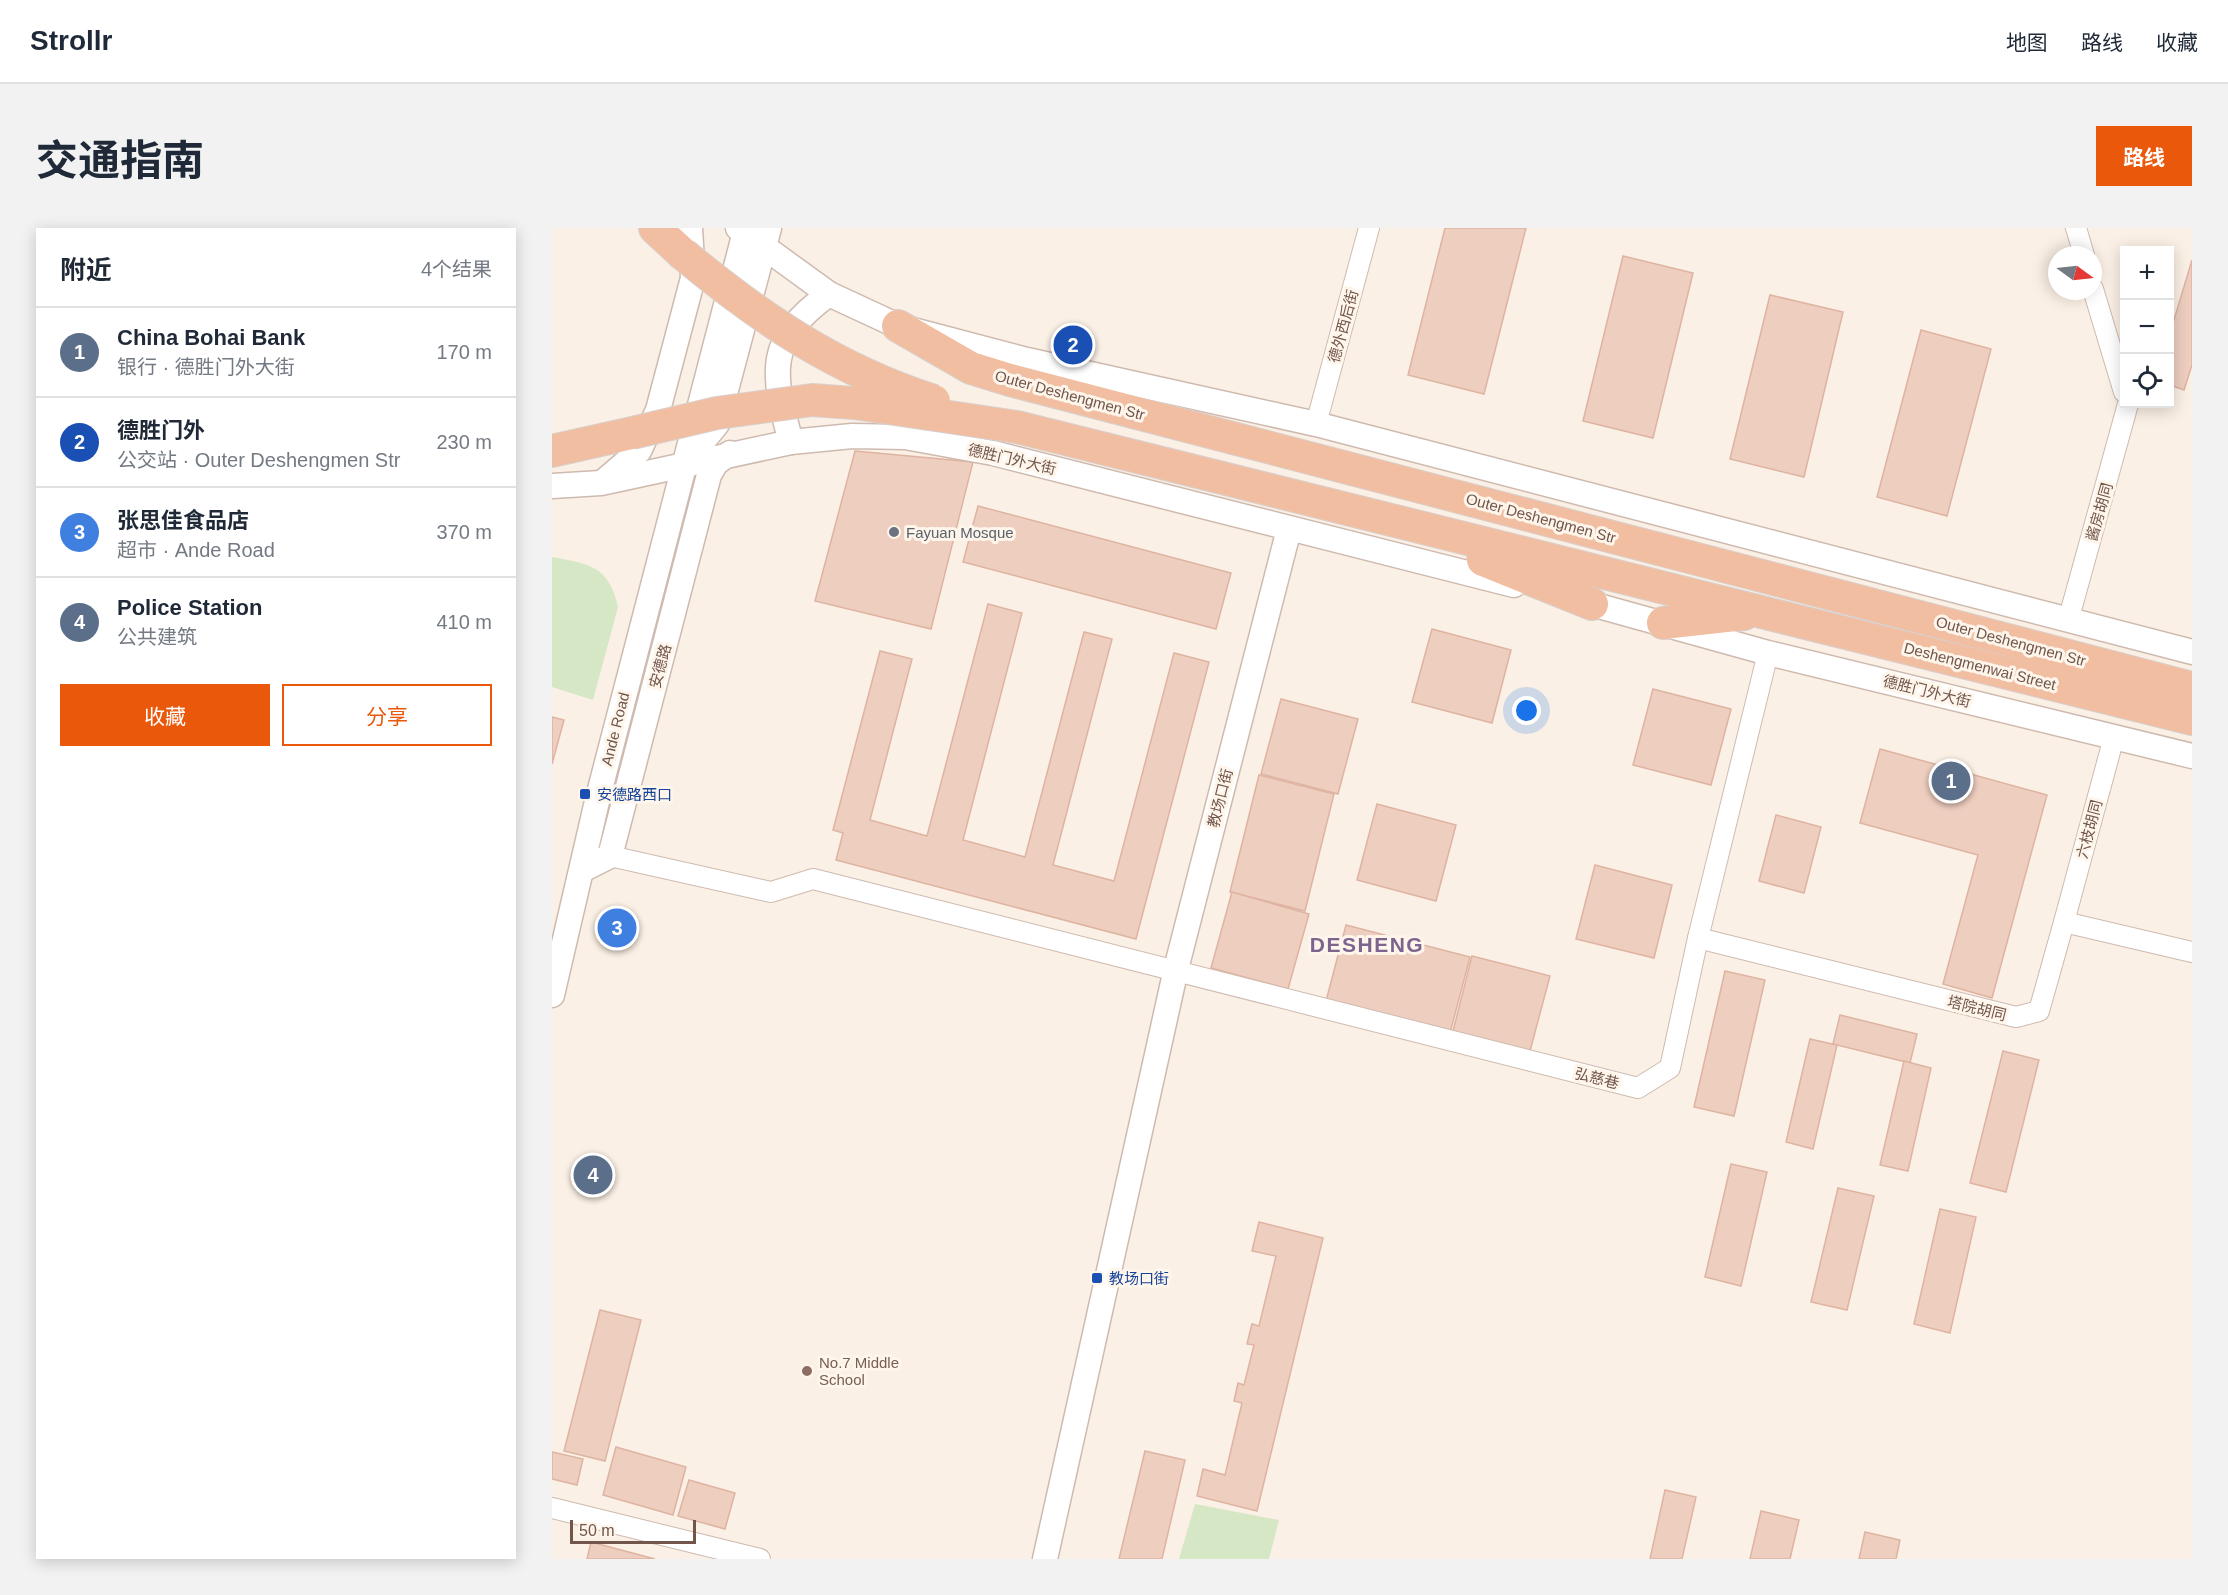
<!DOCTYPE html>
<html lang="zh">
<meta charset="utf-8">
<style>
body{margin:0;font-family:Helvetica,"Noto Sans SC",sans-serif;background:#f2f2f3;color:#1f2937}
.controls{position:absolute;right:18px;top:18px;display:grid;overflow:hidden;border-radius:0px;box-shadow:0 3px 15px #0003}
.controls button{width:54px;height:54px;display:grid;place-items:center;padding:0;border:0;border-bottom:2px solid #e0e1e3;background:#fff;color:#1f2937;font:30px sans-serif}
.compass{position:absolute;left:1496px;top:18px;width:54px;height:54px;border-radius:50%;background:#fff;box-shadow:0 3px 15px #0003;rotate:105deg}
.scale{position:absolute;left:18px;bottom:15px;width:126px;box-sizing:border-box;padding-left:6px;border:3px solid #72564c;border-top:0;font-size:16px;line-height:21px;white-space:nowrap;color:#72564c;-webkit-text-stroke:4px #fef5eb;paint-order:stroke}
.you{position:absolute;left:975px;top:483px;width:21px;height:21px;margin:-15px;border:4px solid #fff;border-radius:50%;background:#1a73e8;box-shadow:0 0 0 9px #1a73e833}
.badge{display:grid;place-items:center;width:39px;height:39px;border-radius:50%;background:#ea580c;color:#fff;font-size:20px;font-weight:700}
.pin{position:absolute;translate:-50% -50%;border:3px solid #fff;box-shadow:0 2px 6px #0006}
.list{margin:0;padding:0;list-style:none}
h2{display:flex;justify-content:space-between;align-items:center;height:78px;margin:0;padding:0 24px;font-size:26px}
h2 small{font-size:20px;font-weight:400;color:#747a83}
.list li{display:grid;grid-template-columns:39px 1fr auto;gap:18px;align-items:center;box-sizing:border-box;height:90px;padding:0 24px;border-top:2px solid #e0e1e3}
.list b{display:block;font-size:22px;white-space:nowrap}
.list p{margin:0;font-size:20px;white-space:nowrap;color:#747a83}
.list em{font-size:20px;font-style:normal;color:#747a83}
.actions{display:flex;gap:12px;padding:18px 24px}
.actions a{flex:1;padding:14px 0;border:2px solid #ea580c;border-radius:0px;text-align:center;font-size:21px;color:#ea580c}
.actions .main{background:#ea580c;color:#fff}
.icon{flex:none;width:33px;height:33px;fill:none;stroke:currentColor;stroke-width:2;stroke-linecap:round;stroke-linejoin:round}
.map{position:relative;flex:none;width:1640px;height:1331px;overflow:hidden;border-radius:0px}
header{display:flex;align-items:center;gap:36px;box-sizing:border-box;height:84px;padding:0 30px;background:#fff;border-bottom:2px solid #e0e1e3}
header strong{font-size:28px}
nav{display:flex;gap:33px;margin-inline-start:auto;font-size:21px}
.intro{display:flex;align-items:center;justify-content:space-between;box-sizing:border-box;height:144px;padding:0 36px}
h1{margin:0;font-size:42px}
.button{padding:15px 27px;border-radius:0px;background:#ea580c;color:#fff;font-size:21px;font-weight:700}
main{display:flex;gap:36px;padding:0 36px}
aside{flex:1;background:#fff;border-radius:0px;box-shadow:0 3px 15px #0003}
.map>svg:first-child{display:block}
.green{fill:#d6e7c5}
.building{fill:#eecebf;stroke:#dfb3a1;stroke-width:1.5}
.lines{fill:none;stroke-linecap:round;stroke-linejoin:round}
.minor-casing{stroke:#cebaaf;stroke-width:22}
.tertiary-casing{stroke:#cebaaf;stroke-width:27}
.trunk-casing{stroke:#d8d0cd;stroke-width:34}
.minor{stroke:#fff;stroke-width:20}
.tertiary{stroke:#fff;stroke-width:24}
.trunk{stroke:#f2bea2;stroke-width:32}
.trunk-bridge-casing{stroke:#d8d0cd;stroke-width:34;stroke-linecap:butt}
.trunk-bridge{stroke:#f2bea2;stroke-width:32}
.worship-dot{fill:#6b7280;stroke:#fef5eb;stroke-width:2}
.transit-dot{fill:#1a4fb4;stroke:#fef5eb;stroke-width:2}
.education-dot{fill:#8d6e63;stroke:#fef5eb;stroke-width:2}
.labels{text-anchor:middle;dominant-baseline:central;stroke-width:6;stroke-linejoin:round;paint-order:stroke}
.street-label{font-size:15px;fill:#72564c;stroke:#fef5eb}
.worship-label{font-size:15px;fill:#5b616d;stroke:#fef5eb;text-anchor:start}
.transit-label{font-size:15px;fill:#164399;stroke:#fef5eb;text-anchor:start}
.education-label{font-size:15px;fill:#785e54;stroke:#fef5eb;text-anchor:start}
.district-label{font-size:21px;font-weight:bold;letter-spacing:1.5px;fill:#7c648e;stroke:#fef5eb}
</style>
<header>
<strong>Strollr</strong>
<nav><a>地图</a><a>路线</a><a>收藏</a></nav>
</header>
<div class="intro"><h1>交通指南</h1><a class="button">路线</a></div>
<main>
<aside>
<h2>附近<small>4个结果</small></h2>
<ul class="list">
<li><span class="badge" style="background:#5c6f8a">1</span><div><b>China Bohai Bank</b><p>银行 · 德胜门外大街</p></div><em>170 m</em></li>
<li><span class="badge" style="background:#1a4fb4">2</span><div><b>德胜门外</b><p>公交站 · Outer Deshengmen Str</p></div><em>230 m</em></li>
<li><span class="badge" style="background:#3f7fe0">3</span><div><b>张思佳食品店</b><p>超市 · Ande Road</p></div><em>370 m</em></li>
<li><span class="badge" style="background:#5c6f8a">4</span><div><b>Police Station</b><p>公共建筑</p></div><em>410 m</em></li>
</ul>
<div class="actions"><a class="main">收藏</a><a>分享</a></div>
</aside>
<div class="map">
<svg width="1640" height="1331" viewBox="0 0 1640 1331">
<rect width="100%" height="100%" fill="#fbf0e5"/>
<g class="green">
<path d="M0,329C38,336 57,338 66,379L41,472L0,459Z"/>
<polygon points="643,1276 727,1292 717,1331 627,1331"/>
</g>
<g class="building">
<polygon points="893,0 974,0 932,166 856,147"/>
<polygon points="1071,28 1141,45 1101,210 1031,193"/>
<polygon points="1640,32 1640,137 1632,162 1618,157 1618,105"/>
<polygon points="1218,67 1291,84 1252,249 1178,231"/>
<polygon points="1369,102 1439,121 1395,288 1325,269"/>
<polygon points="303,223 421,234 379,401 263,373"/>
<polygon points="426,278 679,345 664,401 411,334"/>
<polygon points="436,376 470,385 411,612 473,629 532,404 560,411 501,637 562,653 622,425 657,434 584,711 284,632 291,605 281,602 328,423 360,431 318,592 375,608"/>
<polygon points="880,401 959,422 940,495 860,474"/>
<polygon points="1101,461 1179,481 1159,557 1081,537"/>
<polygon points="729,471 806,491 786,566 709,546"/>
<polygon points="0,489 12,492 0,536"/>
<polygon points="1328,521 1495,567 1440,770 1391,756 1426,627 1308,595"/>
<polygon points="707,547 782,566 753,683 678,664"/>
<polygon points="825,576 904,597 884,673 805,652"/>
<polygon points="1224,587 1269,599 1252,665 1207,653"/>
<polygon points="1043,637 1120,657 1102,730 1024,711"/>
<polygon points="680,664 757,686 736,761 659,740"/>
<polygon points="794,697 918,729 898,805 774,773"/>
<polygon points="920,728 998,748 978,823 901,803"/>
<polygon points="1173,743 1213,752 1182,888 1142,879"/>
<polygon points="1288,787 1365,806 1358,835 1281,816"/>
<polygon points="1258,811 1285,817 1261,921 1234,914"/>
<polygon points="1451,823 1487,832 1454,964 1418,955"/>
<polygon points="1352,833 1379,840 1356,943 1328,937"/>
<polygon points="1179,936 1215,944 1189,1058 1153,1049"/>
<polygon points="1286,960 1322,968 1295,1082 1259,1074"/>
<polygon points="1388,981 1424,989 1398,1105 1362,1096"/>
<polygon points="707,994 771,1010 705,1283 645,1268 651,1241 673,1247 690,1175 682,1173 686,1155 692,1157 702,1117 695,1116 700,1096 707,1098 724,1028 700,1023"/>
<polygon points="48,1082 89,1092 53,1233 12,1223"/>
<polygon points="64,1219 134,1239 121,1287 51,1267"/>
<polygon points="593,1223 633,1232 610,1331 567,1331"/>
<polygon points="0,1224 31,1231 25,1257 0,1251"/>
<polygon points="137,1252 183,1265 173,1301 126,1288"/>
<polygon points="1113,1262 1144,1269 1130,1331 1098,1331"/>
<polygon points="1209,1283 1247,1292 1238,1331 1198,1331"/>
<polygon points="1313,1304 1348,1312 1344,1331 1307,1331"/>
<polygon points="39,1314 103,1331 35,1331"/>
</g>
<g class="lines">
<defs>
<g id="minor">
<polyline points="1524,0 1532,27"/>
<polyline points="1541,61 1572,164"/>
<polyline points="764,196 817,0"/>
<polyline points="1516,393 1576,176"/>
<polyline points="58,628 219,664 261,651 1086,860 1118,840 1146,710 1216,425"/>
<polyline points="1512,694 1562,509"/>
<polyline points="1146,710 1464,789 1487,783 1512,694 1640,724"/>
<polyline points="0,1280 208,1331"/>
</g>
<g id="tertiary">
<polyline points="186,0 277,66 346,98 475,132 764,196 1640,424"/>
<path d="M239,214C220,145 213,112 277,66"/>
<polyline points="137,230 165,196 217,0"/>
<polyline points="51,254 87,223 106,182 141,50 138,0"/>
<polyline points="0,258 49,255 239,214 300,208 353,209 441,225 962,357"/>
<polyline points="1025,372 1216,425 1640,528"/>
<polyline points="30,642 58,628 157,247 164,235 178,225"/>
<polyline points="0,767 46,569 194,0"/>
<polyline points="493,1331 624,741 737,301"/>
</g>
<g id="trunk">
<polyline points="103,0 131,26"/>
<polyline points="346,98 419,140 458,152 1640,460"/>
<polyline points="465,199 1640,491"/>
<polyline points="0,223 80,205"/>
<polyline points="931,332 1040,376"/>
<polyline points="1111,395 1192,386"/>
</g>
</defs>
<use href="#minor" class="minor-casing"/>
<use href="#tertiary" class="tertiary-casing"/>
<use href="#trunk" class="trunk-casing"/>
<use href="#minor" class="minor"/>
<use href="#tertiary" class="tertiary"/>
<use href="#trunk" class="trunk"/>
<defs>
<g id="trunk-bridge">
<path d="M131,26C209,91 285,142 382,173"/>
<polyline points="80,205 165,185 260,172 302,175 465,199"/>
</g>
</defs>
<use href="#trunk-bridge" class="trunk-bridge-casing"/>
<use href="#trunk-bridge" class="trunk-bridge"/>
</g>
<circle class="worship-dot" cx="342" cy="304" r="6"/>
<g class="transit-dot">
<rect x="27" y="560" width="12" height="12" rx="3"/>
<rect x="539" y="1044" width="12" height="12" rx="3"/>
</g>
<circle class="education-dot" cx="255" cy="1143" r="6"/>
<g class="labels">
<g class="street-label">
<text transform="translate(791 98) rotate(-75)">德外西后街</text>
<text transform="translate(518 167) rotate(15)">Outer Deshengmen Str</text>
<text transform="translate(460 231) rotate(13)">德胜门外大街</text>
<text transform="translate(1547 284) rotate(-74)">酱房胡同</text>
<text transform="translate(989 290) rotate(15)">Outer Deshengmen Str</text>
<text transform="translate(1459 413) rotate(15)">Outer Deshengmen Str</text>
<text transform="translate(108 438) rotate(-75)">安德路</text>
<text transform="translate(1428 438) rotate(14)">Deshengmenwai Street</text>
<text transform="translate(1375 463) rotate(14)">德胜门外大街</text>
<text transform="translate(63 501) rotate(-76)">Ande Road</text>
<text transform="translate(668 570) rotate(-76)">教场口街</text>
<text transform="translate(1537 601) rotate(-75)">六枝胡同</text>
<text transform="translate(1425 780) rotate(14)">塔院胡同</text>
<text transform="translate(1045 850) rotate(14)">弘慈巷</text>
</g>
<g class="worship-label">
<text x="354" y="304">Fayuan Mosque</text>
</g>
<g class="transit-label">
<text x="45" y="566">安德路西口</text>
<text x="557" y="1050">教场口街</text>
</g>
<g class="education-label">
<text x="267" y="1134">No.7 Middle<tspan x="267" dy="17">School</tspan></text>
</g>
<g class="district-label">
<text x="815" y="716">DESHENG</text>
</g>
</g>
</svg>
<div class="controls">
<button>+</button>
<button>−</button>
<button><svg class="icon" aria-label="locate" viewBox="0 0 24 24"><circle cx="12" cy="12" r="6"/><path d="M12 2v4M12 18v4M2 12h4M18 12h4"/></svg></button>
</div>
<svg class="compass" viewBox="-18 -18 36 36"><path d="M0-13l5 13h-10z" fill="#e53935"/><path d="M0 13l5-13h-10z" fill="#747a83"/></svg>
<div class="scale">50 m</div>
<div class="you"></div>
<div class="pin badge" style="left:1399px;top:553px;background:#5c6f8a">1</div>
<div class="pin badge" style="left:521px;top:117px;background:#1a4fb4">2</div>
<div class="pin badge" style="left:65px;top:700px;background:#3f7fe0">3</div>
<div class="pin badge" style="left:41px;top:947px;background:#5c6f8a">4</div>
</div>
</main>
